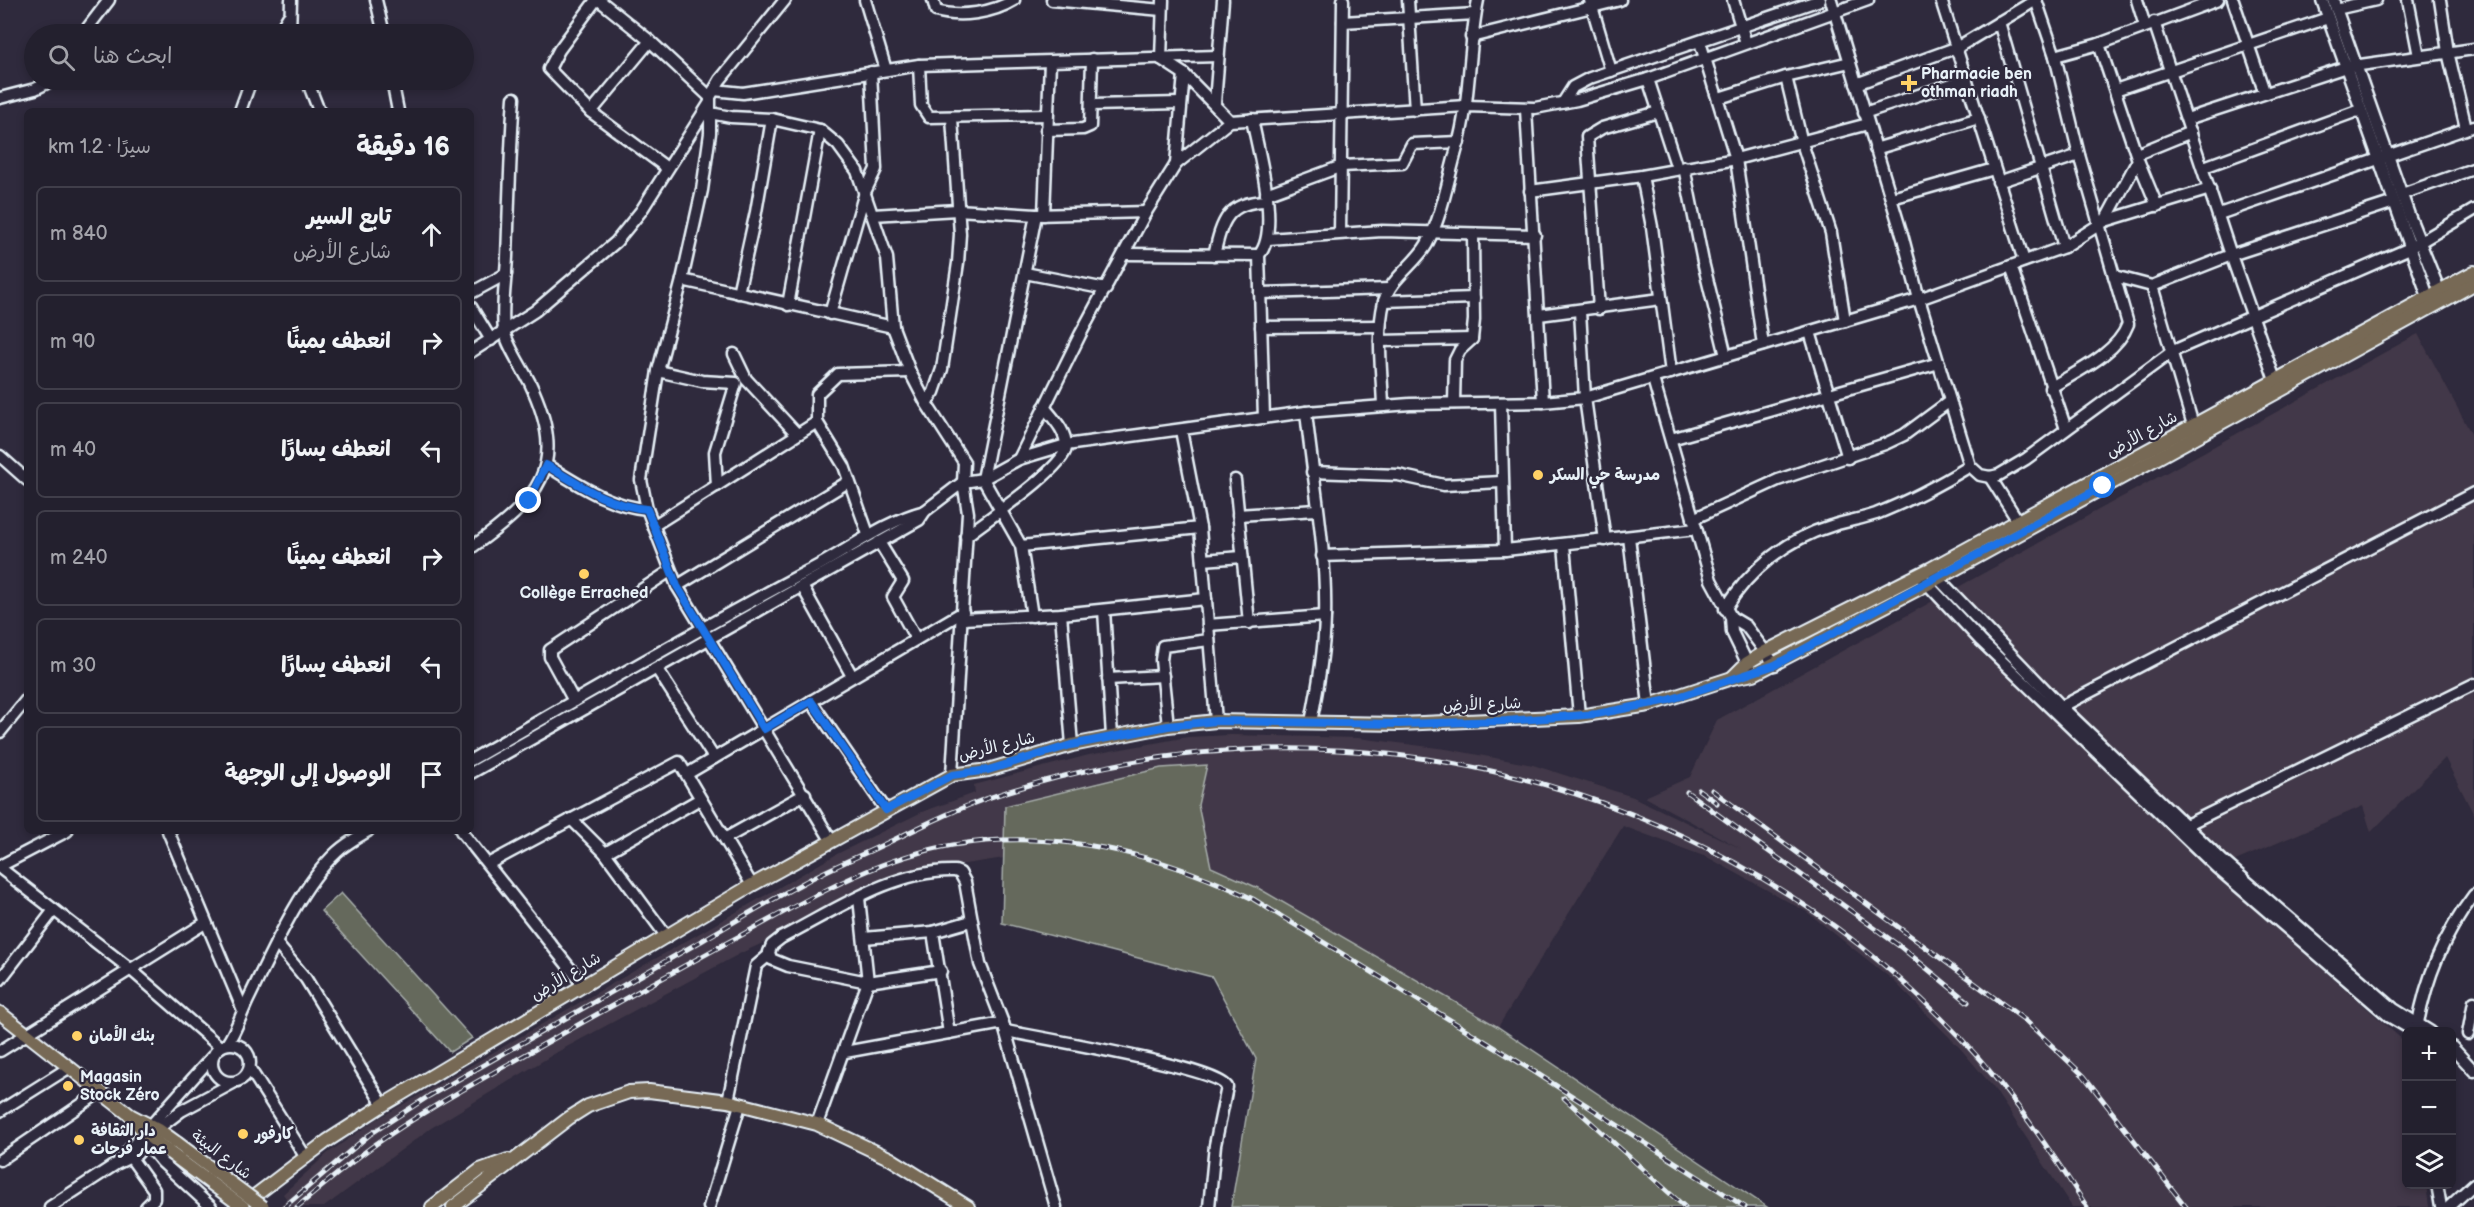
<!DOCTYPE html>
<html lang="ar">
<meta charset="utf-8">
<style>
body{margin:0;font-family:"Balsamiq Sans","Playpen Sans Arabic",sans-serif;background:#2f2d3a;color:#f1f3f6;direction:rtl}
.controls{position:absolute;right:18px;bottom:18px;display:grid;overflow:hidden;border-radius:9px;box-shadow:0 3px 9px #0003}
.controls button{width:54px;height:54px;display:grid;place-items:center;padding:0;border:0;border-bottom:2px solid #403e4a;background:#23202e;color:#f1f3f6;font:30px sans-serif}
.stop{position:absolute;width:18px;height:18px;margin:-14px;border:4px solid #1a73e8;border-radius:50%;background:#fff}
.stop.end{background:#1a73e8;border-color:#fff;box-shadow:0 2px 6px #0008}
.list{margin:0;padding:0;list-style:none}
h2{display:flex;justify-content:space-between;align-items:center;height:78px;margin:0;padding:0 24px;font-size:26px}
h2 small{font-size:20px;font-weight:400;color:#a3a3aa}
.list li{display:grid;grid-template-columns:39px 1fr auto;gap:18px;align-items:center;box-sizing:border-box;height:96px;margin:0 12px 12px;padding:0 12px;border:2px solid #403e4a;border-radius:9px}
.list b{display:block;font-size:22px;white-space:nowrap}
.list p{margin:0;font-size:20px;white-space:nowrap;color:#a3a3aa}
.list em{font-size:20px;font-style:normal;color:#a3a3aa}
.icon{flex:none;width:33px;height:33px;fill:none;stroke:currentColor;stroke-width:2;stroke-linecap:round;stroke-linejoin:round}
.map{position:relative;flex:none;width:2474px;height:1207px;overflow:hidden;direction:ltr}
.search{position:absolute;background:#23202e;box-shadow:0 3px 9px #0003;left:24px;top:24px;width:450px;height:66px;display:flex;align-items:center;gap:15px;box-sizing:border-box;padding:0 21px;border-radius:33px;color:#a3a3aa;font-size:22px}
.panel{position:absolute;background:#23202e;box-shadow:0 3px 9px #0003;left:24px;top:108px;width:450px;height:726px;border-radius:9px;direction:rtl}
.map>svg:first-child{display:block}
.built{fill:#433948}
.green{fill:#65695c;stroke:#a6adaa;stroke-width:1.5}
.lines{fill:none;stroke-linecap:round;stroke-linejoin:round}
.minor-casing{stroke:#e8f1f8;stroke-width:15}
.major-casing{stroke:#e8f1f8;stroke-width:16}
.minor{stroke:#2f2a3d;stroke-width:10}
.major{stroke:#776954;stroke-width:12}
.rail-casing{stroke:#e8f1f8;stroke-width:5}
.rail{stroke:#2f2a3d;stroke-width:3;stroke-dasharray:9;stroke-linecap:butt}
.major-bridge-casing{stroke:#e8f1f8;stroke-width:16;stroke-linecap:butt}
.major-bridge{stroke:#776954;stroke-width:12}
.route{stroke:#1a73e8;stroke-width:8}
.poi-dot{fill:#ffd166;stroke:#2f2a3d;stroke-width:2}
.labels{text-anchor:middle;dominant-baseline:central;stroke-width:4.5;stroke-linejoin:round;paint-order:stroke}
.poi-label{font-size:16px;font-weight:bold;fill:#e8f1f8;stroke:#2f2a3d;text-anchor:start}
.street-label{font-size:16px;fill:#e8f1f8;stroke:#2f2a3d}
</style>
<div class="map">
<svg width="2474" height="1207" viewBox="0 0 2474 1207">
<rect width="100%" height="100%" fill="#2f2a3d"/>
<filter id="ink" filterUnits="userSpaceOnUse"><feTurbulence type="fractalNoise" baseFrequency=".0167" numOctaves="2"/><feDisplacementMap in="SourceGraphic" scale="12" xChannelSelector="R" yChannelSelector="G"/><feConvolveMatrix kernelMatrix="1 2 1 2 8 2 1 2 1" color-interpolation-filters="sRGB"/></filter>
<g filter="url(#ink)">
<polygon class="built" points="2418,334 2474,439 2474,815 2445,758 2371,832 2363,806 2212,871 2406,1043 2406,1184 2426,1185 2429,1207 2072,1207 1993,1087 1960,1048 1893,980 1807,912 1709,858 1623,826 1498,1027 1258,888 1211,867 1198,805 1206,765 1161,768 1005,806 1004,858 919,871 741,953 559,1051 431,1128 324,1207 279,1207 287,1199 283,1194 328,1153 376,1120 837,854 922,812 975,793 974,785 1089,755 1188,737 1231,735 1358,738 1446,749 1533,765 1633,797 1742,849 1645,797 1690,777 1717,720"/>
<g class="green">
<polygon points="1207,765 1198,805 1211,867 1258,888 1498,1027 1767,1207 1231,1207 1256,1059 1212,977 1002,923 1005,806 1161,768"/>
<polygon points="341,893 472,1038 450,1052 321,911"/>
</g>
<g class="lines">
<defs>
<g id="minor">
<polyline points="376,0 384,34"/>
<polyline points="596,0 559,50 549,69 591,112 667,168"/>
<polyline points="599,0 650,41 710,97"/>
<polyline points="785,0 720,80 710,97 710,133 702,190 682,280 658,371 641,480 647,509 677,586 831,840"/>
<polyline points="865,0 886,70"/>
<path d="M933,0L936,11C960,18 993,13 1014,0"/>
<polyline points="1052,0 1162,10"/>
<polyline points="1408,0 1415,110"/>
<polyline points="1590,0 1611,71"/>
<polyline points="1733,0 1746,43"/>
<polyline points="1941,0 2024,261"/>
<path d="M2036,0L2055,56L2079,155L2128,324C2117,354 2076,372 2050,388"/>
<polyline points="2137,0 2145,26"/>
<polyline points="2233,0 2264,91"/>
<polyline points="2322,0 2431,305"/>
<polyline points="2333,0 2409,215 2442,297"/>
<polyline points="2408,0 2419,56"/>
<polyline points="2440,0 2448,52 2466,128"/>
<polyline points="2336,9 2376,0"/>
<polyline points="1343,22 1475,14"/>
<polyline points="1999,22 2064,247"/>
<polyline points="2154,22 2231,255 2275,380"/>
<polyline points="83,34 109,0"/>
<polyline points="278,34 288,17"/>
<polyline points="290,34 291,0"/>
<polyline points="1471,37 1620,0"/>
<polyline points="1700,42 1736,159 1763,345"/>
<polyline points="2099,44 2138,160 2105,221"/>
<polyline points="2055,56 2099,44 2218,0"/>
<polyline points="1161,59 1184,74 1230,121"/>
<polyline points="1161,59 1163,0"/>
<polyline points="919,65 921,105 929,117 1047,115"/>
<polyline points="1786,77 1802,143 1831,233 1845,321"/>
<polyline points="1648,79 1677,168"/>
<polyline points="307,80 319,111"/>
<polyline points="392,80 398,111"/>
<polyline points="1856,84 1958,47 2036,0"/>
<polyline points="714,90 743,93 919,65 1218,56"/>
<polyline points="2115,90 2328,18"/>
<polyline points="0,98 35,89 53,80"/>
<polyline points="1719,98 1786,77 1850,62"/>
<polyline points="1564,101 1573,87 1590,78 1820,0"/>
<polyline points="1215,103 1223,0"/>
<polyline points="1092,105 1180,103"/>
<polyline points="1526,109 1543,402"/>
<polyline points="240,111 251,80"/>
<polyline points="591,112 650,41"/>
<polyline points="710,113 731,117 772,119 820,130 838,145 857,171 887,258 893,327 910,372 926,403 964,462 963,482 968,513 952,775"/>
<polyline points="1864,113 1967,79"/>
<path d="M1252,119C1258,151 1281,230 1259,255L1264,418"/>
<polyline points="2187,119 2346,67 2474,49"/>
<polyline points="1046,130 1083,129 1090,126 1092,59"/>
<polyline points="1875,149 1979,118"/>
<polyline points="2137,154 2191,132"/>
<polyline points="2138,160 2157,206"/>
<polyline points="1176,164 1184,74"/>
<polyline points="1684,167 1703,262 1726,356"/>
<polyline points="2204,167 2360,110"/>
<polyline points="1642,176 1652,227 1671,373"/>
<polyline points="1998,182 2079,155"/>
<polyline points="2210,189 2105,221 2064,247 1919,299 1970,466 1980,475 1990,477 1999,475 2026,459 2173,351 2410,248 2474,210"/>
<polyline points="1530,191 1642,176 1736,159 1868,124"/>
<polyline points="1266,194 1342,166 1402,163 1412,144 1459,142"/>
<polyline points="2402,194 2473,169"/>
<polyline points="1892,198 1994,169"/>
<polyline points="2219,214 2474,126"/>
<polyline points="873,215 957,210 1036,215 1146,212"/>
<polyline points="1044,215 1050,62"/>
<polyline points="1340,233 1343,0"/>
<polyline points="1268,239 1382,231 1535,235"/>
<polyline points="1125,254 1259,255"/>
<path d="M1214,255C1222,221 1227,202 1266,201"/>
<polyline points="2011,266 2066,429"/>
<polyline points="1025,273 1106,289"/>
<polyline points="2114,276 2152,286"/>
<polyline points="682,280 893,327"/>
<polyline points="471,293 506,274"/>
<polyline points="738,293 756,212 772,119"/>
<polyline points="1260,293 1389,289"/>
<polyline points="1384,301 1474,298"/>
<polyline points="788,305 820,130"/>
<polyline points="471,307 491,340"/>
<polyline points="1599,309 1587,137 1602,128 1658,112"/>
<polyline points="1580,311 1585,398 1605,540"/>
<polyline points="830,314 865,192 876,169 871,72"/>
<polyline points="1539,315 1661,299"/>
<polyline points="1261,327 1380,326"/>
<polyline points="1810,332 1848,458"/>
<polyline points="1380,341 1472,339"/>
<polyline points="471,352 535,311 616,242 641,211 709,104"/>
<polyline points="734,354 746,379 797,434"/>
<polyline points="658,371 702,381 736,383 715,452 717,486"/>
<polyline points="1653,379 1711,580 1731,617 1746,626 1775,665"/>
<polyline points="926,403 934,392 942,369 958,263 960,234 952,118"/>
<polyline points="1454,403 1455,360 1460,350 1472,339 1474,320 1473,235"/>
<polyline points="1501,403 1505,550"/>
<path d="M1383,406C1382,372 1376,335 1384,302C1390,278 1415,265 1427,244C1442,216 1448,179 1457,148C1471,100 1468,49 1478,0"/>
<path d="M1306,412C1313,480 1327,550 1325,618C1324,653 1318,688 1311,722"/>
<polyline points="2193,425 2152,286 2231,255 2394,202"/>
<polyline points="1181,430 1200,528 1216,721"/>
<polyline points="1671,439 1939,363"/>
<polyline points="0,456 27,480"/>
<polyline points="1019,459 1080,335 1146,212 1176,164 1230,121 1466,106 1535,108 1577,100 1648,79 1868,0"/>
<path d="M546,465C578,484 608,506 647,509"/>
<polyline points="1312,472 1398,475 1444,485 1501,482"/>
<polyline points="1990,477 2018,521"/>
<polyline points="1235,480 1249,623"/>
<polyline points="1238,515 1316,510"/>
<polyline points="1693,519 1778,480 1885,444 1904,435 1950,401"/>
<polyline points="653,526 817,422"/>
<polyline points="868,534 844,466 817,422 817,394 838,374 910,372"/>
<path d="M966,536C986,520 1063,469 1066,448C1067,432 1054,419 1044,407"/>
<polyline points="1629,537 1649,705"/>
<polyline points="879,542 903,581 893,597 916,639"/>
<polyline points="1564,545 1579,716"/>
<polyline points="1021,546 1200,528"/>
<path d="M471,548C538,499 570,468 530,383C523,369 506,344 504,330C501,307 506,280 507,257C509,204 510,151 514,98"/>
<polyline points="1322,556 1505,550 1696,529"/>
<polyline points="1203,560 1242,557"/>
<polyline points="1934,574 2061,706 2223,861 2394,1009 2431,1032"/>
<polyline points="1919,575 1981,641 2217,868 2390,1017 2409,1028 2428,1032"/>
<polyline points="677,586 848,482"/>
<polyline points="802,586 852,676"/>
<path d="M1725,609C1750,569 1787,539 1831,526C1846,521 1861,519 1876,514C1909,501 1939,485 1970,466"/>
<polyline points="1104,610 1112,736"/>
<polyline points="1061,614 1072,745"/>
<polyline points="1032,616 1021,546 983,479 1036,215"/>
<polyline points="1731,617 1732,632 1750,669"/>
<polyline points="963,619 1061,614 1206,599"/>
<polyline points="1208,625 1325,616"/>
<polyline points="657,669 714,758"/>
<polyline points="1108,679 1163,676"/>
<polyline points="574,701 550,657 550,650 670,571"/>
<polyline points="811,701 886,810"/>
<polyline points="2057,709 2474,493"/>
<polyline points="1168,726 1161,660 1163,646 1209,640"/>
<polyline points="0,732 27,699"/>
<path d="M471,760C583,696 694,631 808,571C848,551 882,522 925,511"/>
<polyline points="471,773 919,520 925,511 963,482 983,479 1019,459 1066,445 1306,412 1410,404 1543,402 1585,398 1919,299 1903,238 1831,0"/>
<polyline points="687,774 963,612"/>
<polyline points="571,819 605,853 667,937"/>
<polyline points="2180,828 2474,684"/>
<polyline points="168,831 243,1010"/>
<polyline points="461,831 584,986"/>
<polyline points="726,838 805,794"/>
<polyline points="605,853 700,799"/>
<polyline points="488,864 679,762 752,885"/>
<polyline points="0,866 67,831"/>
<polyline points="0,868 129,968 220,1047"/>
<polyline points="933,932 949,1033"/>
<polyline points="864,938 933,932 971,921"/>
<polyline points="276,943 306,979 383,1105"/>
<path d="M941,971L868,982L788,966L771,959L769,952L772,945L781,938C834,911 894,869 955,871L960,873L965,882L980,964L1003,1023"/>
<polyline points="0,980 54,910"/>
<path d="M2417,1028C2426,978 2443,936 2474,895"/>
<path d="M1006,1031C1036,1037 1218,1068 1227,1087L1215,1145L1209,1207"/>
<polyline points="2468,1034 2474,1002"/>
<circle cx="231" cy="1063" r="19"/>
<path d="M227,1044C237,1029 241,1014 249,998C271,953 300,886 337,852C347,843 358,837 368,831"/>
<polyline points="2452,1047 2474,1071"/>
<polyline points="0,1051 205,923"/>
<polyline points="845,1052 1003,1023 1056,1207"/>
<polyline points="250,1069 305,1156"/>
<polyline points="728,1101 756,966 769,955"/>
<polyline points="0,1111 70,1067"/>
<polyline points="817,1124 868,982 859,898"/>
<polyline points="144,1140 162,1162 211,1207"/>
<polyline points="131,1158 154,1190 154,1199 146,1207"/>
<polyline points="0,1160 100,1092"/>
<polyline points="120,1160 212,1057"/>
<polyline points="2437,1184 2441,1207"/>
<polyline points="50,1207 116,1164 137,1154 164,1124 181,1111 233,1083"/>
<polyline points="709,1207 740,1105"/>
<polyline points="2449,1207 2474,1184"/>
</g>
<g id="major">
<polyline points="1732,678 1747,663 1765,652 1930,569 2474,272"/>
<polyline points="0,1013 130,1115 159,1130 177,1143"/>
<polyline points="134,1120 146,1134 170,1153"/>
<polyline points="244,1204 327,1141 383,1105 752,885 952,775 988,770 1072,745 1168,726 1216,721 1400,724 1579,716 1649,705 1732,678 1754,674 1926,585 2474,284"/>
<polyline points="432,1207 480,1170 508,1160"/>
<polyline points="453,1207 569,1118 588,1106 629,1092 649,1091 728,1101 817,1124 891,1159 968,1207"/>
</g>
</defs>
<use href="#minor" class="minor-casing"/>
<use href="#major" class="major-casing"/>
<use href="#minor" class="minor"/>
<use href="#major" class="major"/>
<defs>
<g id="rail">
<polyline points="1699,790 1717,803"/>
<polyline points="1712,790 2026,1021 2084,1076 2186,1207"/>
<polyline points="1687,792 1902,948 1968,1002"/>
<polyline points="1564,1098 1685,1207"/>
<path d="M284,1207L369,1135L429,1096C520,1044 611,992 703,940C736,921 769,901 803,883C830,868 860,856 889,842C924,825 958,808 994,796C1325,687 1694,769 1941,1018C1998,1074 2044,1140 2087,1207"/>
<path d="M297,1207C323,1186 349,1163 376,1144C423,1111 473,1084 523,1056C588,1019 653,983 719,947C794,908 869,859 953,845C1057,828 1160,854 1253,899L1530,1069L1745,1207"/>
</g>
</defs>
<use href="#rail" class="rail-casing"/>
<use href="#rail" class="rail"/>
<defs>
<g id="major-bridge">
<polyline points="177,1143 263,1207"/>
<polyline points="170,1153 243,1207"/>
</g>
</defs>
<use href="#major-bridge" class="major-bridge-casing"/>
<use href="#major-bridge" class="major-bridge"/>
</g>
</g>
<g class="lines" filter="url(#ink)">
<path class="route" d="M529,501L546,465C578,484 608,506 647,509L677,586L764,729L811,701L886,810L952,775L988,770L1071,745L1168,726L1216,721L1400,724L1506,721L1597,714L1669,700L1775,665L2103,486"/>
</g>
<g class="poi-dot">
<path d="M1906 74h6v6h6v6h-6v6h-6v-6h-6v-6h6z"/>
<circle cx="1538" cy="475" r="6"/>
<circle cx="584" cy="574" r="6"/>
<circle cx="77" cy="1036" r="6"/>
<circle cx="68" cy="1086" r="6"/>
<circle cx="243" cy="1134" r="6"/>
<circle cx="79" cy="1140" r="6"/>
</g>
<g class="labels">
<g class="poi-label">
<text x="1921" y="74">Pharmacie ben<tspan x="1921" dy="18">othman riadh</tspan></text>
<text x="1550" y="475">مدرسة حي السكر</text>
<text x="584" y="593" text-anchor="middle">Collège Errached</text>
<text x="89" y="1036">بنك الأمان</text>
<text x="80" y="1077">Magasin<tspan x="80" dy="18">Stock Zéro</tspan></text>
<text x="91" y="1131">دار الثقافة<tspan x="91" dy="18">عمار فرحات</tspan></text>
<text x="255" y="1134">كارفور</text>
</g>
<g class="street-label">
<text transform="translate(2142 435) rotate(-29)">شارع الأرض</text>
<text transform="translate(1482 705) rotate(-2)">شارع الأرض</text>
<text transform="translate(997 747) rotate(-14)">شارع الأرض</text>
<text transform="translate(566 977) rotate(-31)">شارع الأرض</text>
<text transform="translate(221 1155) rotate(37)">شارع البيئة</text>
</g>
</g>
</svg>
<div class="controls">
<button>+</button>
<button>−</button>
<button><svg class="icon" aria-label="layers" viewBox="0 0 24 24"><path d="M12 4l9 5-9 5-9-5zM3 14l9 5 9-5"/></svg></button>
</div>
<div class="stop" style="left:2103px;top:486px"></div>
<div class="stop end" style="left:529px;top:501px"></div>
<div class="search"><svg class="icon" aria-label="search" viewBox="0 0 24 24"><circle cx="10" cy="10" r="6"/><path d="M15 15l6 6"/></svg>ابحث هنا</div>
<section class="panel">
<h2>16 دقيقة<small>سيرًا · 1.2 km</small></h2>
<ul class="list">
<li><svg class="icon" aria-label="ahead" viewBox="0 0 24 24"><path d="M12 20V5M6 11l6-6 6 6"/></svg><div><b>تابع السير</b><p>شارع الأرض</p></div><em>840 m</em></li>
<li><svg class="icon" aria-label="right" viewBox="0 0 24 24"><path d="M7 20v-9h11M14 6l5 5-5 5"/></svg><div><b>انعطف يمينًا</b></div><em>90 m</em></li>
<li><svg class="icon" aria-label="left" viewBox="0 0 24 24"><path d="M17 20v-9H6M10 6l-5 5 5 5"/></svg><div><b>انعطف يسارًا</b></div><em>40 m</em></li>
<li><svg class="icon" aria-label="right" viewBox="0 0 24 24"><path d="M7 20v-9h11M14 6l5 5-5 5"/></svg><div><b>انعطف يمينًا</b></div><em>240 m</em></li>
<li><svg class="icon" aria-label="left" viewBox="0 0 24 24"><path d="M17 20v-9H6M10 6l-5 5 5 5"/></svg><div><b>انعطف يسارًا</b></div><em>30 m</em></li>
<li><svg class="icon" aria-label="arrive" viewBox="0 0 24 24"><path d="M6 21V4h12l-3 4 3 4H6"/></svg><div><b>الوصول إلى الوجهة</b></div></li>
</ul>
</section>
</div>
